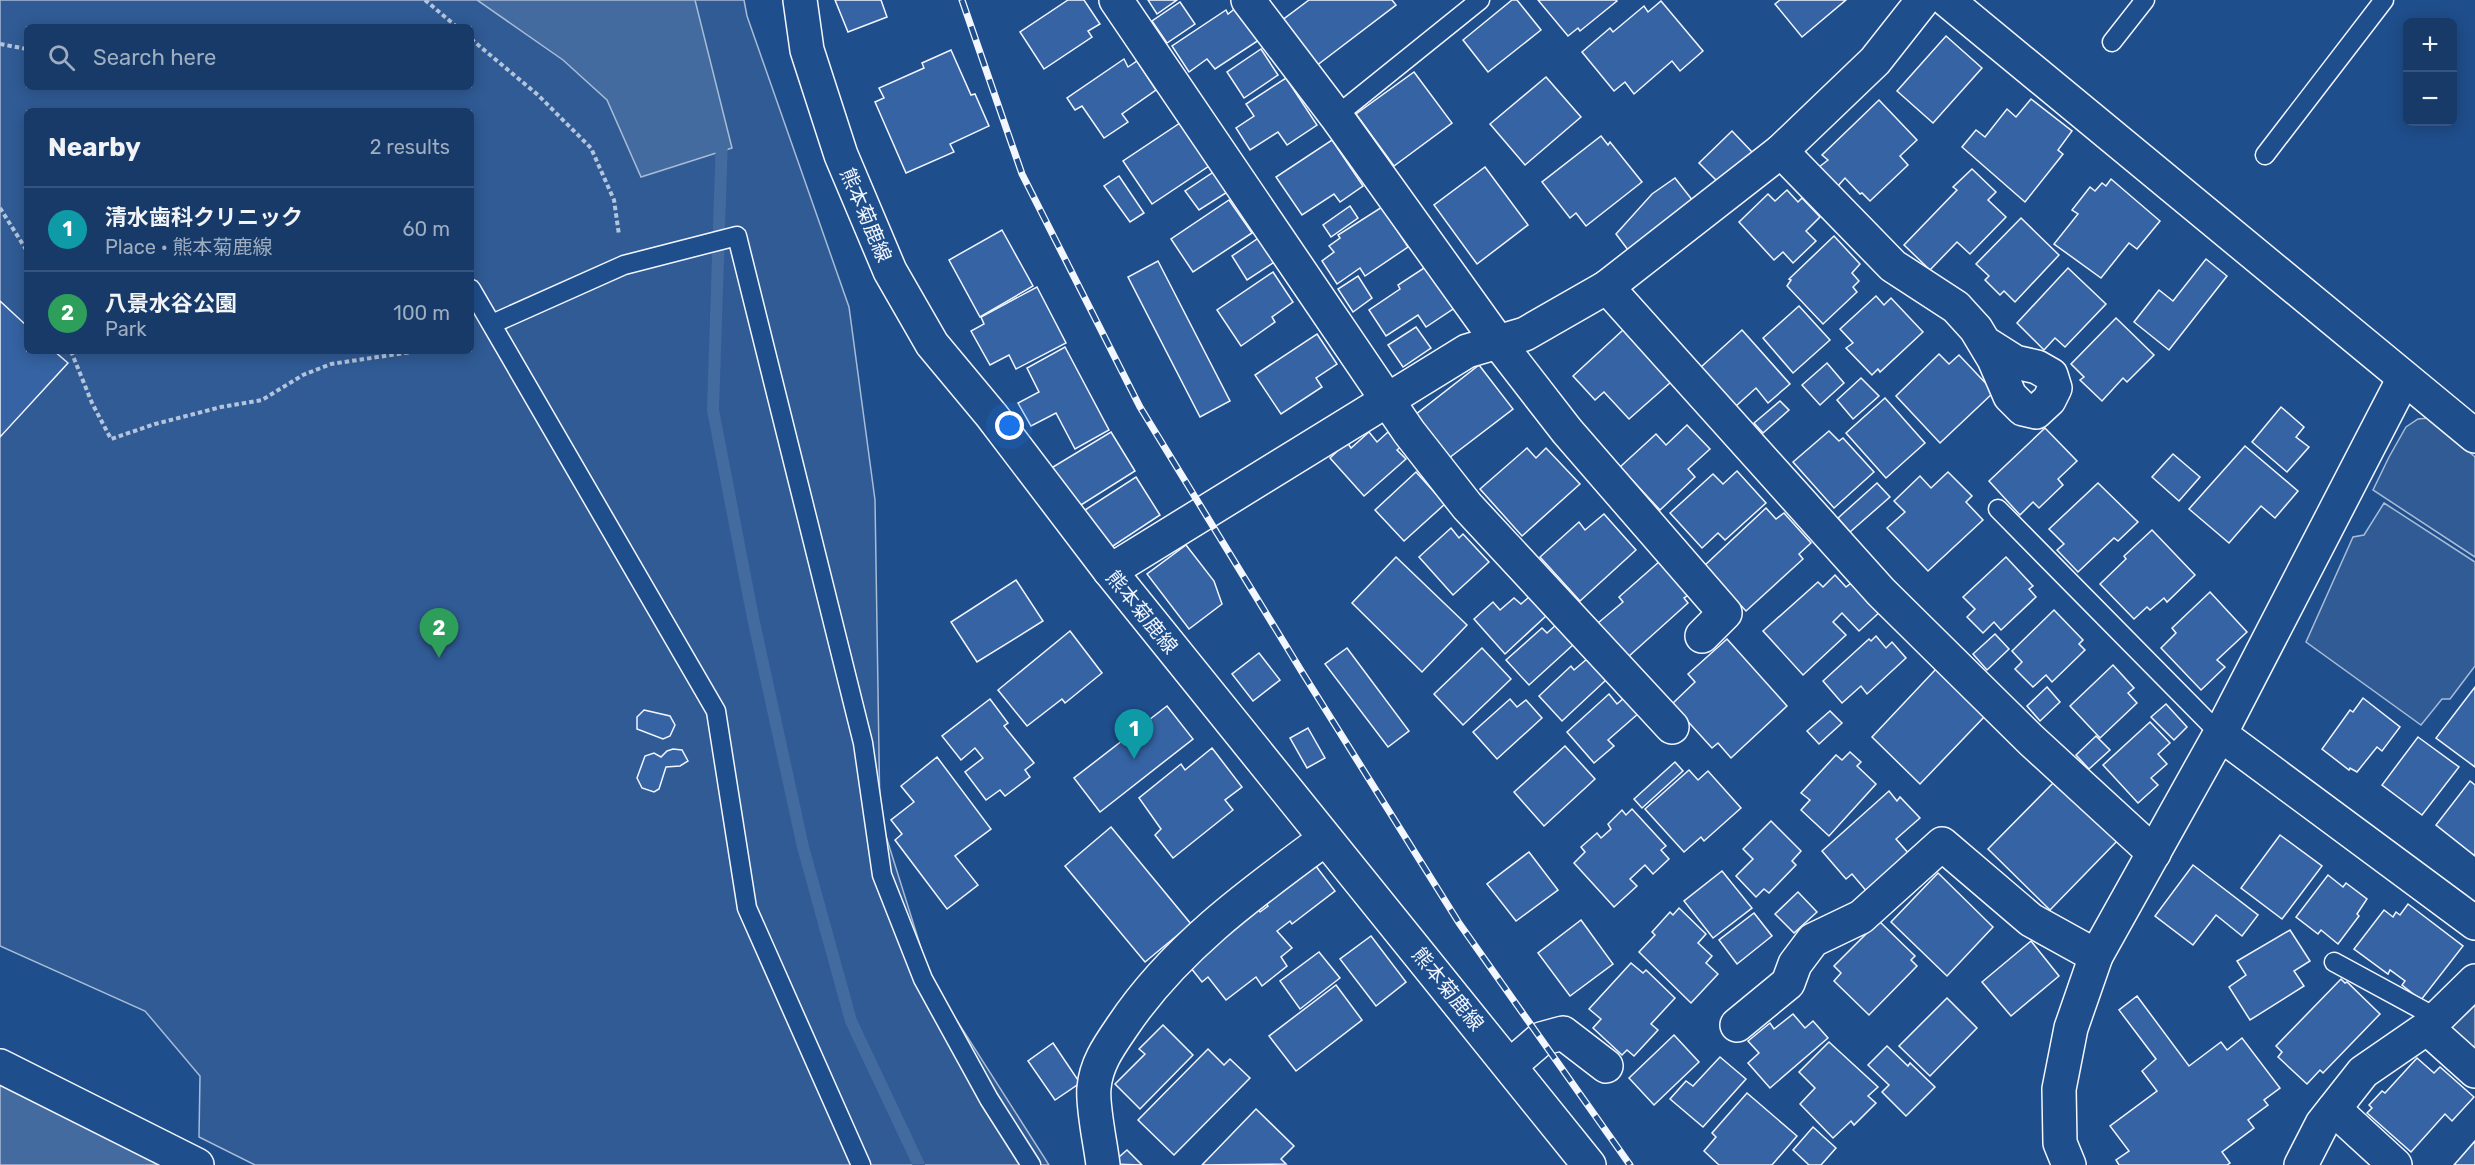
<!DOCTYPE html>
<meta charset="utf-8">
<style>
body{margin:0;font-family:Rubik,"Noto Sans JP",sans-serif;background:#20416f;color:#f1f3f6}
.controls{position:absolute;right:18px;top:18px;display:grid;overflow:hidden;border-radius:9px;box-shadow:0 3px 15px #0003}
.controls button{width:54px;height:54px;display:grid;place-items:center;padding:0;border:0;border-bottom:2px solid #36547d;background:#173a69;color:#f1f3f6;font:30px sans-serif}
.you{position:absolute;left:1010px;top:426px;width:21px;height:21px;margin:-15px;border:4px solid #fff;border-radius:50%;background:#1a73e8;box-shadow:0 0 0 9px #1a73e833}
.badge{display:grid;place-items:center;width:39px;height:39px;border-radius:50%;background:#ffb74d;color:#fff;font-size:20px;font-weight:700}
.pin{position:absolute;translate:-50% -50px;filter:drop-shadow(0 2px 3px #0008)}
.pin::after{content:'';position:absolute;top:32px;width:21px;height:18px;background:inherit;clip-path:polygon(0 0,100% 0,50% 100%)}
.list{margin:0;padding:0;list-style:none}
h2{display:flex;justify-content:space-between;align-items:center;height:78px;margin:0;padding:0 24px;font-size:26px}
h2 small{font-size:20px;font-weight:400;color:#9eadc0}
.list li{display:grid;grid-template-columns:39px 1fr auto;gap:18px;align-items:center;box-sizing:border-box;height:84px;padding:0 24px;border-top:2px solid #36547d}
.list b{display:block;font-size:22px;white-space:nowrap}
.list p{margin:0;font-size:20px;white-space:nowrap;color:#9eadc0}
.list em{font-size:20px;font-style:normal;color:#9eadc0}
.icon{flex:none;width:33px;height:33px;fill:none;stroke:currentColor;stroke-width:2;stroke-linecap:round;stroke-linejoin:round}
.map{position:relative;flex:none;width:2475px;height:1165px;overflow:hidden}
.search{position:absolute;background:#173a69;box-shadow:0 3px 15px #0003;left:24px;top:24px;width:450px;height:66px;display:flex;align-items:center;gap:15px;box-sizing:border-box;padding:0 21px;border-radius:9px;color:#9eadc0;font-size:22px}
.panel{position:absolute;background:#173a69;box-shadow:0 3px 15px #0003;left:24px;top:108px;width:450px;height:246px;border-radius:9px}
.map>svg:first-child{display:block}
.built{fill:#305b95;stroke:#a8bbd7;stroke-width:1.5;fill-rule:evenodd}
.water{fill:#446ba0;stroke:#a8bbd7;stroke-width:1.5}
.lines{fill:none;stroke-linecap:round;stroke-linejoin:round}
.stream{stroke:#446ba0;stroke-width:12}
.building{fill:#3563a3;stroke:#f2f6ff;stroke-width:1.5}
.lane-casing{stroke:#f2f6ff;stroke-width:21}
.street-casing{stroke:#f2f6ff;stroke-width:36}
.primary-casing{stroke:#f2f6ff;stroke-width:36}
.path{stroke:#b3c4dc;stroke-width:4;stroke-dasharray:4.5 3;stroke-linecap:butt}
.lane{stroke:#1f4e8c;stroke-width:18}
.street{stroke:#1f4e8c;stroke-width:33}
.primary{stroke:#1f4e8c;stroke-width:33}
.rail-casing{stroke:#f2f6ff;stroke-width:7}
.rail{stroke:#1f4e8c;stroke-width:4.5;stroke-dasharray:14;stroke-linecap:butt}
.labels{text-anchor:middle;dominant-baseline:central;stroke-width:4.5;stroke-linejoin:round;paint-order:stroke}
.street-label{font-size:20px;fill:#f2f6ff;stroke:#1f4e8c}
</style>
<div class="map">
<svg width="2475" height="1165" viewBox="0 0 2475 1165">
<rect width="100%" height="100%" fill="#1f4e8c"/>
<g class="built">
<path d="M0,0H744L747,16L849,307L875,500L880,817L931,980L1049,1165H255L199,1137L200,1076L145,1011L0,946ZM27,27H471V87H27ZM27,111H471V351H27Z"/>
<polygon points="2429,418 2475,457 2475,557 2373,490 2389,457 2406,427 2418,419"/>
<polygon points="2384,503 2475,562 2475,666 2450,699 2442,699 2421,725 2306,642 2353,537 2364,535"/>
<polygon points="2475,999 2475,1051 2449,1026"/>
</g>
<g class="water">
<polygon points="477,0 695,0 732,148 641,177 607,100 563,60"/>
<polygon points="0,1082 163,1165 0,1165"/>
</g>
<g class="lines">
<polyline class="stream" points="722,137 713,410 753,618 803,847 851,1021 919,1165"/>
</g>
<g class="building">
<polygon points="835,0 881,0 887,17 848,32"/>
<polygon points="1068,0 1084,0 1100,24 1088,31 1092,37 1044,69 1020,32"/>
<polygon points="1148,0 1177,0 1157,14"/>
<polygon points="1309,0 1392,0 1396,5 1316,66 1281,21"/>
<polygon points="1512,0 1517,0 1541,30 1488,72 1463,40"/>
<polygon points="1538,0 1616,0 1617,1 1580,31 1578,28 1568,36"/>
<polygon points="1780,0 1846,0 1802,37 1775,4"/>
<polygon points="1661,1 1703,51 1680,71 1672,61 1634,94 1625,82 1614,91 1582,52 1610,28 1613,32 1644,6 1648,12"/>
<polygon points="1180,2 1195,24 1167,43 1152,21"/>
<polygon points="1237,7 1259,40 1215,69 1207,59 1189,72 1172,46 1226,10 1228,14"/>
<polygon points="1946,36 1982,68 1933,123 1897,91"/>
<polygon points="1261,49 1278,75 1244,98 1227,72"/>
<polygon points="951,50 971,95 975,94 989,126 950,144 954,152 906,173 875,102 884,98 879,88 924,68 922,63"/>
<polygon points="1124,59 1128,67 1137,61 1156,90 1122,114 1128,122 1104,138 1082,106 1075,110 1067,98"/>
<polygon points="1414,72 1452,123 1394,166 1356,114"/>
<polygon points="1546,77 1581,117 1525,165 1490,124"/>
<polygon points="1286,78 1317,125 1287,145 1278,132 1250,150 1236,128 1254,116 1246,104"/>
<polygon points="2031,99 2072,131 2058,150 2063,154 2025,202 1962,147 1976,130 1985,137 2007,109 2016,117"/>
<polygon points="1879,100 1917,140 1900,156 1908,165 1870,201 1862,193 1860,194 1845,178 1837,187 1819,167 1828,160 1822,155"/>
<polygon points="1180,123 1209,166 1152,204 1123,161"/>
<polygon points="1732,131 1753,153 1721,185 1699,163"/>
<polygon points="1601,136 1608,145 1610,142 1642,182 1586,226 1576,213 1570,218 1542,182"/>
<polygon points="1332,140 1363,186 1340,202 1334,194 1302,215 1276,177"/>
<polygon points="1485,167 1528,225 1477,264 1434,205"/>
<polygon points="1972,169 1996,192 1988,200 2006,217 1970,254 1957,242 1930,270 1904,245 1957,190 1953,187"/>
<polygon points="1215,171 1229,191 1199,210 1185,191"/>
<polygon points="1119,176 1144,213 1130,222 1104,186"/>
<polygon points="1675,178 1697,206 1631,254 1616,234 1652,194"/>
<polygon points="2111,179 2160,221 2137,249 2129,243 2101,278 2054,244 2078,214 2072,210 2090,187 2095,191 2102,183 2106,186"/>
<polygon points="1787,190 1798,202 1802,198 1820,217 1806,231 1816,241 1793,263 1783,252 1774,260 1739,222 1768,194 1775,201"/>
<polygon points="1229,200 1252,233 1193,272 1171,239"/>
<polygon points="1350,206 1358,218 1331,237 1323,225"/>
<polygon points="1382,207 1408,247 1365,276 1360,268 1337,284 1322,261 1334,252 1329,246 1340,238 1338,235"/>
<polygon points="2021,218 2059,255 2015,302 2004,291 2000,295 1985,280 1989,276 1976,264"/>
<polygon points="1002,230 1033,286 980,317 949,260"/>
<polygon points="1834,236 1860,264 1852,273 1859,281 1853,287 1857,292 1823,324 1787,286 1791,280 1789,279"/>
<polygon points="1260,237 1276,261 1247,280 1232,256"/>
<polygon points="2206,259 2227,276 2169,350 2134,322 2159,290 2173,301"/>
<polygon points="1158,261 1230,401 1200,417 1128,277"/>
<polygon points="1427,266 1456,307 1426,327 1418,315 1386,336 1369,310 1400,289 1398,285"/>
<polygon points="2068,268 2106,304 2065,347 2055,338 2044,350 2017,323"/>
<polygon points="1273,272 1293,302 1272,317 1275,322 1241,346 1217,310"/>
<polygon points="1358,276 1372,298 1353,312 1338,289"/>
<polygon points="1037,287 1066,343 1016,369 1009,355 990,365 971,331 984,324 981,317"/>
<polygon points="1876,296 1884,305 1891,298 1923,332 1880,372 1878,369 1872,375 1846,348 1853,343 1840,329"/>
<polygon points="0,301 27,326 27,351 54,351 68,363 0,437"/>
<polygon points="1799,306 1830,340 1793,373 1763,338"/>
<polygon points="2116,318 2154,355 2127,382 2123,378 2102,401 2080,380 2084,377 2071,364"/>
<polygon points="1416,327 1431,348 1403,367 1388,345"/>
<polygon points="1623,330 1671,382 1629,419 1604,392 1595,400 1573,376"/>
<polygon points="1742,330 1790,384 1768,403 1756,388 1736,406 1701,367"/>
<polygon points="1317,334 1337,364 1316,378 1322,387 1281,414 1255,375"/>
<polygon points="1065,347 1109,430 1075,449 1056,413 1031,426 1018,403 1039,392 1027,368"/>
<polygon points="1939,354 1949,364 1959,355 1994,392 1940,443 1896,396"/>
<polygon points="1827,363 1844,383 1820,405 1802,385"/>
<polygon points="1479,365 1513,409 1449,458 1415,415"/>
<polygon points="1861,378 1879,396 1853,419 1837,400"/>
<polygon points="1885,398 1925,443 1886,478 1846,433"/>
<polygon points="1780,401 1789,410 1763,433 1754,423"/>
<polygon points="2281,407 2304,427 2296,437 2309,447 2287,472 2252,442"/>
<polygon points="1687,425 1710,449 1688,469 1695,477 1660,510 1620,467 1656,434 1666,445"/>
<polygon points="2045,428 2077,461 2058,479 2063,485 2039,508 2033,502 2020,515 1989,481"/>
<polygon points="1829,431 1839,441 1843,438 1874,472 1834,508 1793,462"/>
<polygon points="1111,432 1135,471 1073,510 1048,470"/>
<polygon points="1369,432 1377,442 1388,432 1401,447 1397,450 1406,459 1364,496 1330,458 1347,442 1351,448"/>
<polygon points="2245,446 2298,491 2275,518 2261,506 2229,543 2189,509"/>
<polygon points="1527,448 1536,458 1546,448 1580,484 1522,536 1480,489"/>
<polygon points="2173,454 2200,477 2179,501 2152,477"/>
<polygon points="1737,471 1766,503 1725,540 1718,533 1702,548 1670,513 1713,474 1723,484"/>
<polygon points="1416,472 1445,504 1404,541 1375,510"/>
<polygon points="1948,472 1972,496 1966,502 1983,520 1928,571 1887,528 1905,512 1894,501 1920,476 1931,488"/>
<polygon points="1136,477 1160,515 1110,548 1085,510"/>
<polygon points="1877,483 1890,497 1850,532 1838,518"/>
<polygon points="2098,483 2138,522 2118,541 2114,538 2078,572 2057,550 2064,544 2049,529"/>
<polygon points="1766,508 1776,519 1784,513 1811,543 1799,554 1803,559 1746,611 1704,566"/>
<polygon points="1604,514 1636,550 1580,601 1540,557 1579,522 1585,530"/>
<polygon points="1451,528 1459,538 1463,534 1489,562 1453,595 1419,557"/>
<polygon points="2152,530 2195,575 2167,602 2164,598 2150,610 2147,607 2134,619 2100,584 2126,559 2124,556"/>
<polygon points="1186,545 1214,581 1222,604 1189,629 1147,574"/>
<polygon points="1396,557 1467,625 1422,672 1352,603"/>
<polygon points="2006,557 2033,586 2029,589 2036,597 2001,630 1994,622 1983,633 1967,617 1975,609 1963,597"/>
<polygon points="1660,561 1690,594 1684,598 1688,603 1628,657 1598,623 1623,602 1619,597"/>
<polygon points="1835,575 1846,587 1855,580 1882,610 1859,631 1842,613 1833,622 1846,635 1803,675 1763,631 1818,582 1823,587"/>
<polygon points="1016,580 1043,621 977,662 951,622"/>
<polygon points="2210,592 2247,632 2217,660 2225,667 2201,690 2161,648 2176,633 2172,628"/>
<polygon points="1529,597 1546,616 1505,654 1474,619 1493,602 1500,610 1514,598 1521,604"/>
<polygon points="2054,610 2083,640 2079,644 2085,650 2052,682 2046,675 2033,687 2015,669 2022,662 2012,651"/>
<polygon points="1557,624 1574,644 1529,685 1506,660 1542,628 1547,633"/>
<polygon points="1070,631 1102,673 1065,703 1062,699 1027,726 998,690"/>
<polygon points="1995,634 2009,649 1987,670 1973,654"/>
<polygon points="1876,636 1886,648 1892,642 1906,658 1867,694 1861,686 1842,703 1823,681 1869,639 1871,641"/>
<polygon points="1727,639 1787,706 1731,758 1718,743 1712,748 1672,704 1695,682 1688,674"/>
<polygon points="1347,648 1409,731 1388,747 1325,664"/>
<polygon points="1482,648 1511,679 1463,725 1434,694"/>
<polygon points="1259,653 1280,680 1253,701 1232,674"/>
<polygon points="1587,659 1606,680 1562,721 1539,696 1571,666 1574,670"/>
<polygon points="2113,665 2134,688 2128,693 2137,703 2100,738 2070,706"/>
<polygon points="1936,669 1985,716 1920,784 1872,737"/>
<polygon points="2047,687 2060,702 2040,721 2027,706"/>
<polygon points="2475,687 2475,767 2436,738"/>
<polygon points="1609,694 1617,704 1625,697 1639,713 1608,740 1614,746 1594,763 1567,732"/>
<polygon points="2363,698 2400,727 2382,751 2377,747 2357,772 2350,768 2349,770 2322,749 2350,710 2353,712"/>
<polygon points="990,699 1008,723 1004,726 1034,763 1025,770 1030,777 1005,796 1000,790 986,800 965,772 983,758 975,748 961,760 942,736"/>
<polygon points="1510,699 1517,707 1526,700 1542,718 1497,759 1473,732"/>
<polygon points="2166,704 2187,727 2174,740 2151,717"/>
<polygon points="1167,706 1193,739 1100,812 1074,778"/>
<polygon points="644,710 670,716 675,725 670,736 663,739 637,729 637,717"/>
<polygon points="1830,711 1842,723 1819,744 1807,731"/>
<polygon points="2150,722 2170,743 2158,754 2167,764 2151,778 2158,785 2138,803 2103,765"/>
<polygon points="1308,728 1325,758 1307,768 1290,738"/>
<polygon points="2096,736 2110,750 2089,769 2076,755"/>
<polygon points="2418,737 2459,767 2422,815 2382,785"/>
<polygon points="1565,746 1595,779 1544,826 1514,792"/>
<polygon points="1212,748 1242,787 1225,800 1233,810 1173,858 1155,835 1161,829 1139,798 1181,764 1185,770"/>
<polygon points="673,749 682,750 688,761 680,766 666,767 659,789 654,792 642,788 637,778 645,756 654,753 661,757 667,751"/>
<polygon points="1850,752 1861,762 1857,766 1876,784 1829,836 1801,810 1810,800 1801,793 1836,755 1842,760"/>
<polygon points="937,757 991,829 955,856 978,885 947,909 895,840 902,834 891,820 914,802 901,786"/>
<polygon points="1675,762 1683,771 1642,808 1634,799"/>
<polygon points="1689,770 1698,780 1708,771 1741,808 1704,841 1701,837 1684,852 1645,809"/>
<polygon points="2058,778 2120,838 2050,910 1988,849"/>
<polygon points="2470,781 2475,785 2475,856 2436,825"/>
<polygon points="1889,791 1897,801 1900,797 1920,818 1896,839 1910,855 1868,893 1852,874 1846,879 1822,851"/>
<polygon points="1632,809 1666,846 1661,850 1669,859 1653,874 1645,865 1630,879 1637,886 1614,907 1574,863 1585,852 1581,847 1597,833 1601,838 1611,829 1608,824 1622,810 1626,815"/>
<polygon points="1771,821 1801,851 1792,861 1796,865 1769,893 1764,889 1756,897 1736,876 1753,859 1743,849"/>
<polygon points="1111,827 1191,924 1145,962 1065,866"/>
<polygon points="2280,835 2322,866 2282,919 2241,888"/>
<polygon points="1529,852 1558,890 1516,921 1487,884"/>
<polygon points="1312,861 1335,891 1292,924 1290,921 1277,931 1292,948 1281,957 1287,966 1262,986 1256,977 1226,1000 1208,977 1202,982 1187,963 1256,905 1260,912 1268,906 1263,899"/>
<polygon points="2193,865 2258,915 2242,936 2216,915 2193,945 2155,916"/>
<polygon points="1722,871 1752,908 1713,938 1684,901"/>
<polygon points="1938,873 1993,927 1947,976 1891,922"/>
<polygon points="2328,875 2343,887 2346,883 2367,899 2357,914 2359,916 2338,944 2321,930 2318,934 2296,917"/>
<polygon points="1798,892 1817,912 1794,933 1775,914"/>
<polygon points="2408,904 2463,946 2421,1000 2402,985 2405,981 2390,970 2388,974 2354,949 2384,910 2393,917 2396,912 2400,915"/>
<polygon points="1679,908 1706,934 1698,943 1712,956 1706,963 1718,974 1691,1003 1639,952 1655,935 1652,932 1670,912 1673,915"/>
<polygon points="1754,913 1772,936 1737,964 1719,940"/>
<polygon points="1581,920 1613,964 1570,996 1538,953"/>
<polygon points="1879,921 1915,956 1911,960 1917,966 1869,1015 1834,981 1841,973 1834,966"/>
<polygon points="2290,930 2310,961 2294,971 2304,986 2250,1020 2229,987 2246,975 2237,961"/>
<polygon points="1371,936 1406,982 1376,1006 1340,959"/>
<polygon points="2031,941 2059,976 2011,1016 1982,982"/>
<polygon points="1319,952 1340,978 1300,1009 1280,981"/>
<polygon points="1631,963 1643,973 1646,970 1675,998 1651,1024 1658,1030 1634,1056 1627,1050 1622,1055 1593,1028 1601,1019 1589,1009"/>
<polygon points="2341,979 2345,983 2347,982 2380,1014 2323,1073 2320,1070 2307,1084 2278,1057 2282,1052 2276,1046"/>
<polygon points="1336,985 1362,1020 1296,1071 1269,1036"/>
<polygon points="2137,996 2189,1066 2221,1042 2227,1050 2242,1038 2280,1088 2264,1100 2268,1105 2248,1120 2254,1128 2222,1152 2230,1163 2227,1165 2119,1165 2116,1160 2129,1151 2110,1126 2157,1091 2142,1071 2156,1059 2119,1010"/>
<polygon points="1947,998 1977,1028 1930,1076 1899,1046"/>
<polygon points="1793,1014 1805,1028 1813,1021 1828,1038 1770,1088 1748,1063 1759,1053 1748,1041 1770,1023 1774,1029"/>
<polygon points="1163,1025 1193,1055 1140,1109 1115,1084 1145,1054 1139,1049"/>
<polygon points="1674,1035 1699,1062 1654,1105 1629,1078"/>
<polygon points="1829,1042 1878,1087 1868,1096 1876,1103 1854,1125 1851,1121 1833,1138 1800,1104 1815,1088 1799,1072"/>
<polygon points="1053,1043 1080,1083 1055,1100 1028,1061"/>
<polygon points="1887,1046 1908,1066 1910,1063 1935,1087 1906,1116 1882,1092 1889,1085 1868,1065"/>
<polygon points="1208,1049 1224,1065 1230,1059 1250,1078 1174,1155 1138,1120"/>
<polygon points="1720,1057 1746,1079 1703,1127 1670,1099 1686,1081 1693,1086"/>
<polygon points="2417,1058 2434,1073 2440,1067 2474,1097 2452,1121 2445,1114 2411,1152 2367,1113 2372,1108 2369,1105 2382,1091 2385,1093"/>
<polygon points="1747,1093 1797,1136 1772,1165 1719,1165 1704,1151 1716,1137 1712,1133"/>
<polygon points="1256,1109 1294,1146 1281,1159 1286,1164 1202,1165"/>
<polygon points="1813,1127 1836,1148 1821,1165 1809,1165 1793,1150"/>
<polygon points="2475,1141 2475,1165 2454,1165"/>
<polygon points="1127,1150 1142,1165 1111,1164"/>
</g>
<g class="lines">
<defs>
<g id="lane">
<polyline points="2112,42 2145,0"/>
<polyline points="1336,116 1480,0"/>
<polyline points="2265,155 2384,0"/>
<polyline points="471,289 716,711 747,908 861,1165"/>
<polyline points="492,324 624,265 737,236 863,743 882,875 923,979 989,1099 1031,1165"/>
<polyline points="1998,509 2220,734"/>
<polyline points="2334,962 2437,1018"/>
</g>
<g id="street">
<polyline points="1116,0 1409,432 1467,506 1672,727"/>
<polyline points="1248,0 1336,116 1498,342 1567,431 1725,613 1702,636"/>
<polyline points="1947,0 2475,436"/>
<polyline points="1781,151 1893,266 1956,307 1976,329 1994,359 2010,396 2023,409 2036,412 2049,400 2055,388 2051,375 2037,367 2015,362 1985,343"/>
<polyline points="1607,287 1881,592 2031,740 2154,853"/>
<polyline points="1110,571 1467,351 1525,334 1607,287 1781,151 1875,61 1923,0"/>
<polyline points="2220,734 2475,923"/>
<polyline points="1737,1025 1788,983 1795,964 1813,940 1861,917 1942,844 2031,920 2096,956"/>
<polyline points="2427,1028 2475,1071"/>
<polyline points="1511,1065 1541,1039 1563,1033 1606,1066"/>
<polyline points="0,1066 197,1165"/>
<polyline points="2334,1109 2395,1165"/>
<path d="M1103,1165C1101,1146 1092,1106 1094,1088C1096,1064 1109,1046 1122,1027C1174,949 1250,894 1325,839"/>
<polyline points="2069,1165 2060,1143 2059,1089 2071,1028 2096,956 2220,734 2404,378"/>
<polyline points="2301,1165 2322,1124 2363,1072 2427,1028 2475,981"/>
</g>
<polyline id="primary" points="800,0 807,50 841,155 890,271 932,344 992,416 1110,571 1589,1165"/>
</defs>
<use href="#lane" class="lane-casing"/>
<use href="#street" class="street-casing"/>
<use href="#primary" class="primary-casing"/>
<g class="path">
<polyline points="425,0 457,27"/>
<polyline points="471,39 538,95 591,148 614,200 619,235"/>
<polyline points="0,44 27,49"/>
<polyline points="0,208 27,251"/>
<polyline points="71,351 92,403 111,439 155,424 221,407 262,400 303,375 331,364 418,351"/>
</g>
<use href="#lane" class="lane"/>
<use href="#street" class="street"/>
<use href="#primary" class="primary"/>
<defs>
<polyline id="rail" points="962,0 1022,174 1140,407 1302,672 1459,923 1630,1165"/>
</defs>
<use href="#rail" class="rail-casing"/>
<use href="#rail" class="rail"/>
</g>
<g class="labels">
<g class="street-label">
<text transform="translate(866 215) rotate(67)">熊本菊鹿線</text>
<text transform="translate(1142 612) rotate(51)">熊本菊鹿線</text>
<text transform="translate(1448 989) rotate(51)">熊本菊鹿線</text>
</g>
</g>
</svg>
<div class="controls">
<button>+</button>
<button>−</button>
</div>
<div class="you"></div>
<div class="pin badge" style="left:1134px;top:759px;background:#0f9aa8">1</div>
<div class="pin badge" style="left:439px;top:658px;background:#2e9e5b">2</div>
<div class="search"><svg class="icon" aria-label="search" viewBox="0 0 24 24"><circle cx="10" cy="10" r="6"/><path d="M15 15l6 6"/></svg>Search here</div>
<section class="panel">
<h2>Nearby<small>2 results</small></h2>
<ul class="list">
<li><span class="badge" style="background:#0f9aa8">1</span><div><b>清水歯科クリニック</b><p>Place · 熊本菊鹿線</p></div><em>60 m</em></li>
<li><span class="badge" style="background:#2e9e5b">2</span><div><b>八景水谷公園</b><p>Park</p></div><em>100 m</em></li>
</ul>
</section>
</div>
